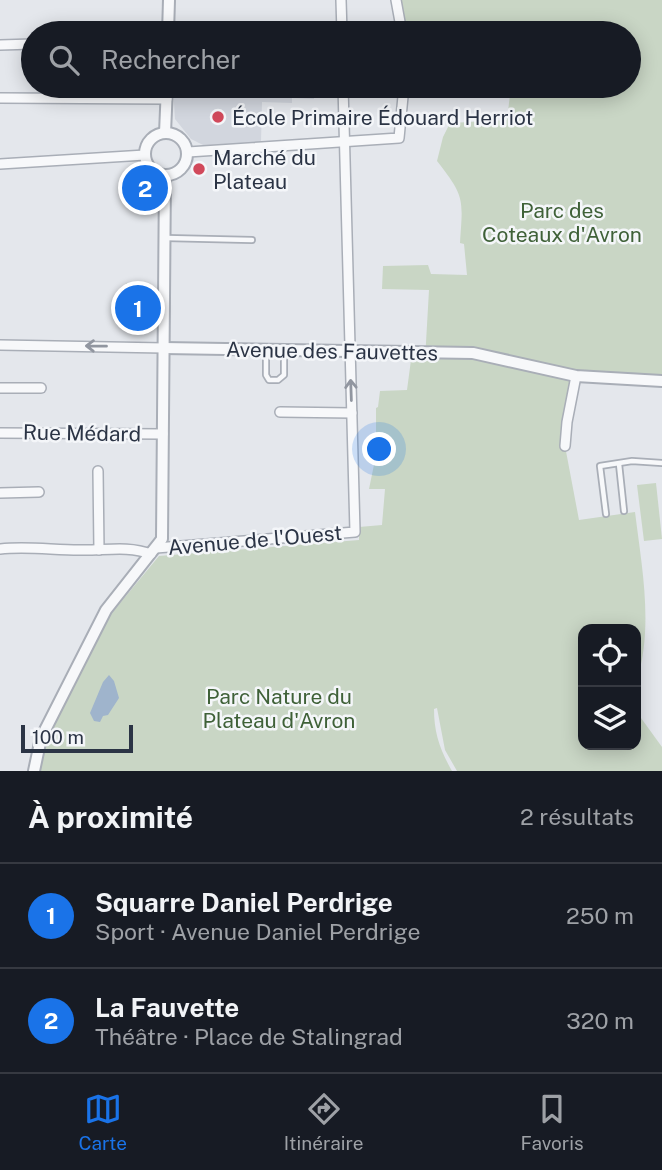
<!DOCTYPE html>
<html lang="fr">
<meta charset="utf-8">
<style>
body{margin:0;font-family:"Public Sans",sans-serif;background:#242831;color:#f1f3f6}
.controls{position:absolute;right:21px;bottom:21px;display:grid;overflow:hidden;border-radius:14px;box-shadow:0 4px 18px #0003}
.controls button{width:63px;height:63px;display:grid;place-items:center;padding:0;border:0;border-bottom:2px solid #363941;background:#171b24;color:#f1f3f6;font:35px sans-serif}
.scale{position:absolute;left:21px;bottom:18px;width:112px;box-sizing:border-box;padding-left:7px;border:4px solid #2b3445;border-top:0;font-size:19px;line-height:24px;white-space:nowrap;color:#2b3445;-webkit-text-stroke:5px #f4f6f9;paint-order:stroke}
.you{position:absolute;left:380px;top:450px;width:24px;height:24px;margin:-18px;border:5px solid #fff;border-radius:50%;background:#1a73e8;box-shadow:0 0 0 10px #1a73e833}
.badge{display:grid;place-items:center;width:46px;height:46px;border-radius:50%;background:#1a73e8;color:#fff;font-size:23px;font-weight:700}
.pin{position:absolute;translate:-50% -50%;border:4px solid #fff;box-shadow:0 2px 7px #0006}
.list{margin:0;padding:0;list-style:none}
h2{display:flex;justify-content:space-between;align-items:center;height:91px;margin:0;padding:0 28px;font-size:30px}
h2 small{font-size:23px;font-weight:400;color:#9ea1a6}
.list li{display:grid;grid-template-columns:46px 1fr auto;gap:21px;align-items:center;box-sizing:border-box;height:105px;padding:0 28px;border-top:2px solid #363941}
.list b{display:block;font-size:26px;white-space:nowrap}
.list p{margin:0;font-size:23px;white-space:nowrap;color:#9ea1a6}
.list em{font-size:23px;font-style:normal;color:#9ea1a6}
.icon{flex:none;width:38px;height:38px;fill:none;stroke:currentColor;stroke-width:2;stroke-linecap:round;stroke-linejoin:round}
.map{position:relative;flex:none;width:662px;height:771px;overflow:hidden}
.search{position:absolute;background:#171b24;box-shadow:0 4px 18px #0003;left:21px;right:21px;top:21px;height:77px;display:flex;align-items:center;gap:18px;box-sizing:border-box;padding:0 24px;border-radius:38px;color:#9ea1a6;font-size:26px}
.sheet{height:301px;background:#171b24}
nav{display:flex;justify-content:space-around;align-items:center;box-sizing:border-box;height:98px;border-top:2px solid #363941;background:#171b24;font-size:19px;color:#9ea1a6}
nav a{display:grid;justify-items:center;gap:4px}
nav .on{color:#1a73e8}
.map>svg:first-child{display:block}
.built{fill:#d2d6de}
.green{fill:#c9d6c5}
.water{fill:#9fb4cc}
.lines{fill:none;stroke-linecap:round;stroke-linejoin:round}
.service-casing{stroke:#a9aeb7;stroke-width:8}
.minor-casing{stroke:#a9aeb7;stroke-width:12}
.tertiary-casing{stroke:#a9aeb7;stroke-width:14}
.service{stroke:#f7f8fa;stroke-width:4.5}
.minor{stroke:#f7f8fa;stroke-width:9}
.tertiary{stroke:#f7f8fa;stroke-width:10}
.oneway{stroke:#9196a0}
.poi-dot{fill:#d1495b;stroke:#f4f6f9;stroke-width:2.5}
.labels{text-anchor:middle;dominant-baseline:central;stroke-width:5;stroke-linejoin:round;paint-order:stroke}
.poi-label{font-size:21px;fill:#2b3445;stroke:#f4f6f9;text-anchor:start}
.park-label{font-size:21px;fill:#3f6138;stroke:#f4f6f9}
.street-label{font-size:21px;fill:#2b3445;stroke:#f4f6f9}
</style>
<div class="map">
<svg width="662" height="771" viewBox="0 0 662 771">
<rect width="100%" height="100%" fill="#e4e7ec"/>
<polygon class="built" points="173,86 313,86 314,99 292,98 292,103 262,102 261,142 205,146 191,139 175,119"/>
<g class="green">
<path d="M401,0H662V381L577,376L565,446L579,520L635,512C642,569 654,628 636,684V629H583V745H636V685L641,718L662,747V771H457L445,750L437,708L434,709C434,733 440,750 452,771H40L46,738L111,614L159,556L359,540V527L382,525L385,489H369L376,455V408L378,407L380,391L407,390L411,360H425L429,290L382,289L383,266L428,265L431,274L467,275L464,244L460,243C463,198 465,197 437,161L443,137L450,123L507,120L511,86H629V33H407Z"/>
<polygon points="126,283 151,284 150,332 126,332"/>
<polygon points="656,483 662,539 644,541 637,485"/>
</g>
<polygon class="water" points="109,675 114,681 119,698 108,715 103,716 100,722 94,721 90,713 103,682"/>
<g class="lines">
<defs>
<g id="service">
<polyline points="166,238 252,240"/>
<polyline points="266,351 266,375 269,380 278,380 284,375 284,350"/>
<polyline points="619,464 624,511"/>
<polyline points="606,514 600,466 632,461 662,463"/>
</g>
<g id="minor">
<polyline points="341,0 342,33"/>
<polyline points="396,0 402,33"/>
<polyline points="0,45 33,44"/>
<polyline points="0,98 167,99"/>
<polyline points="188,152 399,138 404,86"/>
<polyline points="0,164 145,155"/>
<polyline points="0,345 164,348"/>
<polyline points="0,388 41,388"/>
<polyline points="280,412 352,413"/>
<polyline points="0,433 163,434"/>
<polyline points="565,446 567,422 576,376"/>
<polyline points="98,471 99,550"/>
<polyline points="0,493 39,492"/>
<polyline points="156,548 355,532 343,86"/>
<path d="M0,549C26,546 53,550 79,550C103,551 127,545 151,554"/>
</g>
<g id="tertiary">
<polyline points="168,33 169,0"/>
<circle cx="166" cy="154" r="21"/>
<polyline points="165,133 167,86"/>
<polyline points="164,348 473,353 576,376 662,381"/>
<polyline points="34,771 41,738 106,610 162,539 165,176"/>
</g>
</defs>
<use href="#service" class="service-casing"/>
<use href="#minor" class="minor-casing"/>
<use href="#tertiary" class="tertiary-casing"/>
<use href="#service" class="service"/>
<use href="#minor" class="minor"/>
<use href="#tertiary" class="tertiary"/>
</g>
<defs><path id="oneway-shaft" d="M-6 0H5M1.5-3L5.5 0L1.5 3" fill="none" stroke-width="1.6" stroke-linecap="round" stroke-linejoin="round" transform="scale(1.75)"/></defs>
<g class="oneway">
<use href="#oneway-shaft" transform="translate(96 346) rotate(-179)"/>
<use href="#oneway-shaft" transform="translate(351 390) rotate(-92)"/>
</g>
<g class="poi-dot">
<circle cx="218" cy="117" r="7"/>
<circle cx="199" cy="169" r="7"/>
</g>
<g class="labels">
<g class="poi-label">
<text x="232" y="117">École Primaire Édouard Herriot</text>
<text x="213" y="157">Marché du<tspan x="213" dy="24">Plateau</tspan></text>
</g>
<g class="park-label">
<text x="562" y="210">Parc des<tspan x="562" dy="24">Coteaux d'Avron</tspan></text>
<text x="279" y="696">Parc Nature du<tspan x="279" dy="24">Plateau d'Avron</tspan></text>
</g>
<g class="street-label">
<text transform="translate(332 351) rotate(1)">Avenue des Fauvettes</text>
<text transform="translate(82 433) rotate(1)">Rue Médard</text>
<text transform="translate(255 540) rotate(-5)">Avenue de l'Ouest</text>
</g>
</g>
</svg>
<div class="controls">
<button><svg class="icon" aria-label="locate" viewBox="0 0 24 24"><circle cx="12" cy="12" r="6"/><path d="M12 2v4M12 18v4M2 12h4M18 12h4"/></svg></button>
<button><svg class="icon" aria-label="layers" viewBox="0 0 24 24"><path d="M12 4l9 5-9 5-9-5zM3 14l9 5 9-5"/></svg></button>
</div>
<div class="scale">100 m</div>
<div class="you"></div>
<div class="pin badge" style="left:138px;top:308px">1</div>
<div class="pin badge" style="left:145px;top:188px">2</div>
<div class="search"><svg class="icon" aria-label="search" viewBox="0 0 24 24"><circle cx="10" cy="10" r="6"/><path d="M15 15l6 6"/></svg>Rechercher</div>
</div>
<section class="sheet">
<h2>À proximité<small>2 résultats</small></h2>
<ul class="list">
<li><span class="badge">1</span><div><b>Squarre Daniel Perdrige</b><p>Sport · Avenue Daniel Perdrige</p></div><em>250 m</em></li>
<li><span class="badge">2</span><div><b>La Fauvette</b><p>Théâtre · Place de Stalingrad</p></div><em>320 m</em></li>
</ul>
</section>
<nav>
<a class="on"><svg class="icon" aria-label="map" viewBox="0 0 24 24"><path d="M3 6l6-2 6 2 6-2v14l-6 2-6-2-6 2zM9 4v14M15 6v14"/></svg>Carte</a>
<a><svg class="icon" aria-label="directions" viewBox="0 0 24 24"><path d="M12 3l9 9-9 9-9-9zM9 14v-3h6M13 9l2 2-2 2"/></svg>Itinéraire</a>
<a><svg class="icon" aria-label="saved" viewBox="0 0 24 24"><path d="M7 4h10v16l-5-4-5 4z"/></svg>Favoris</a>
</nav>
